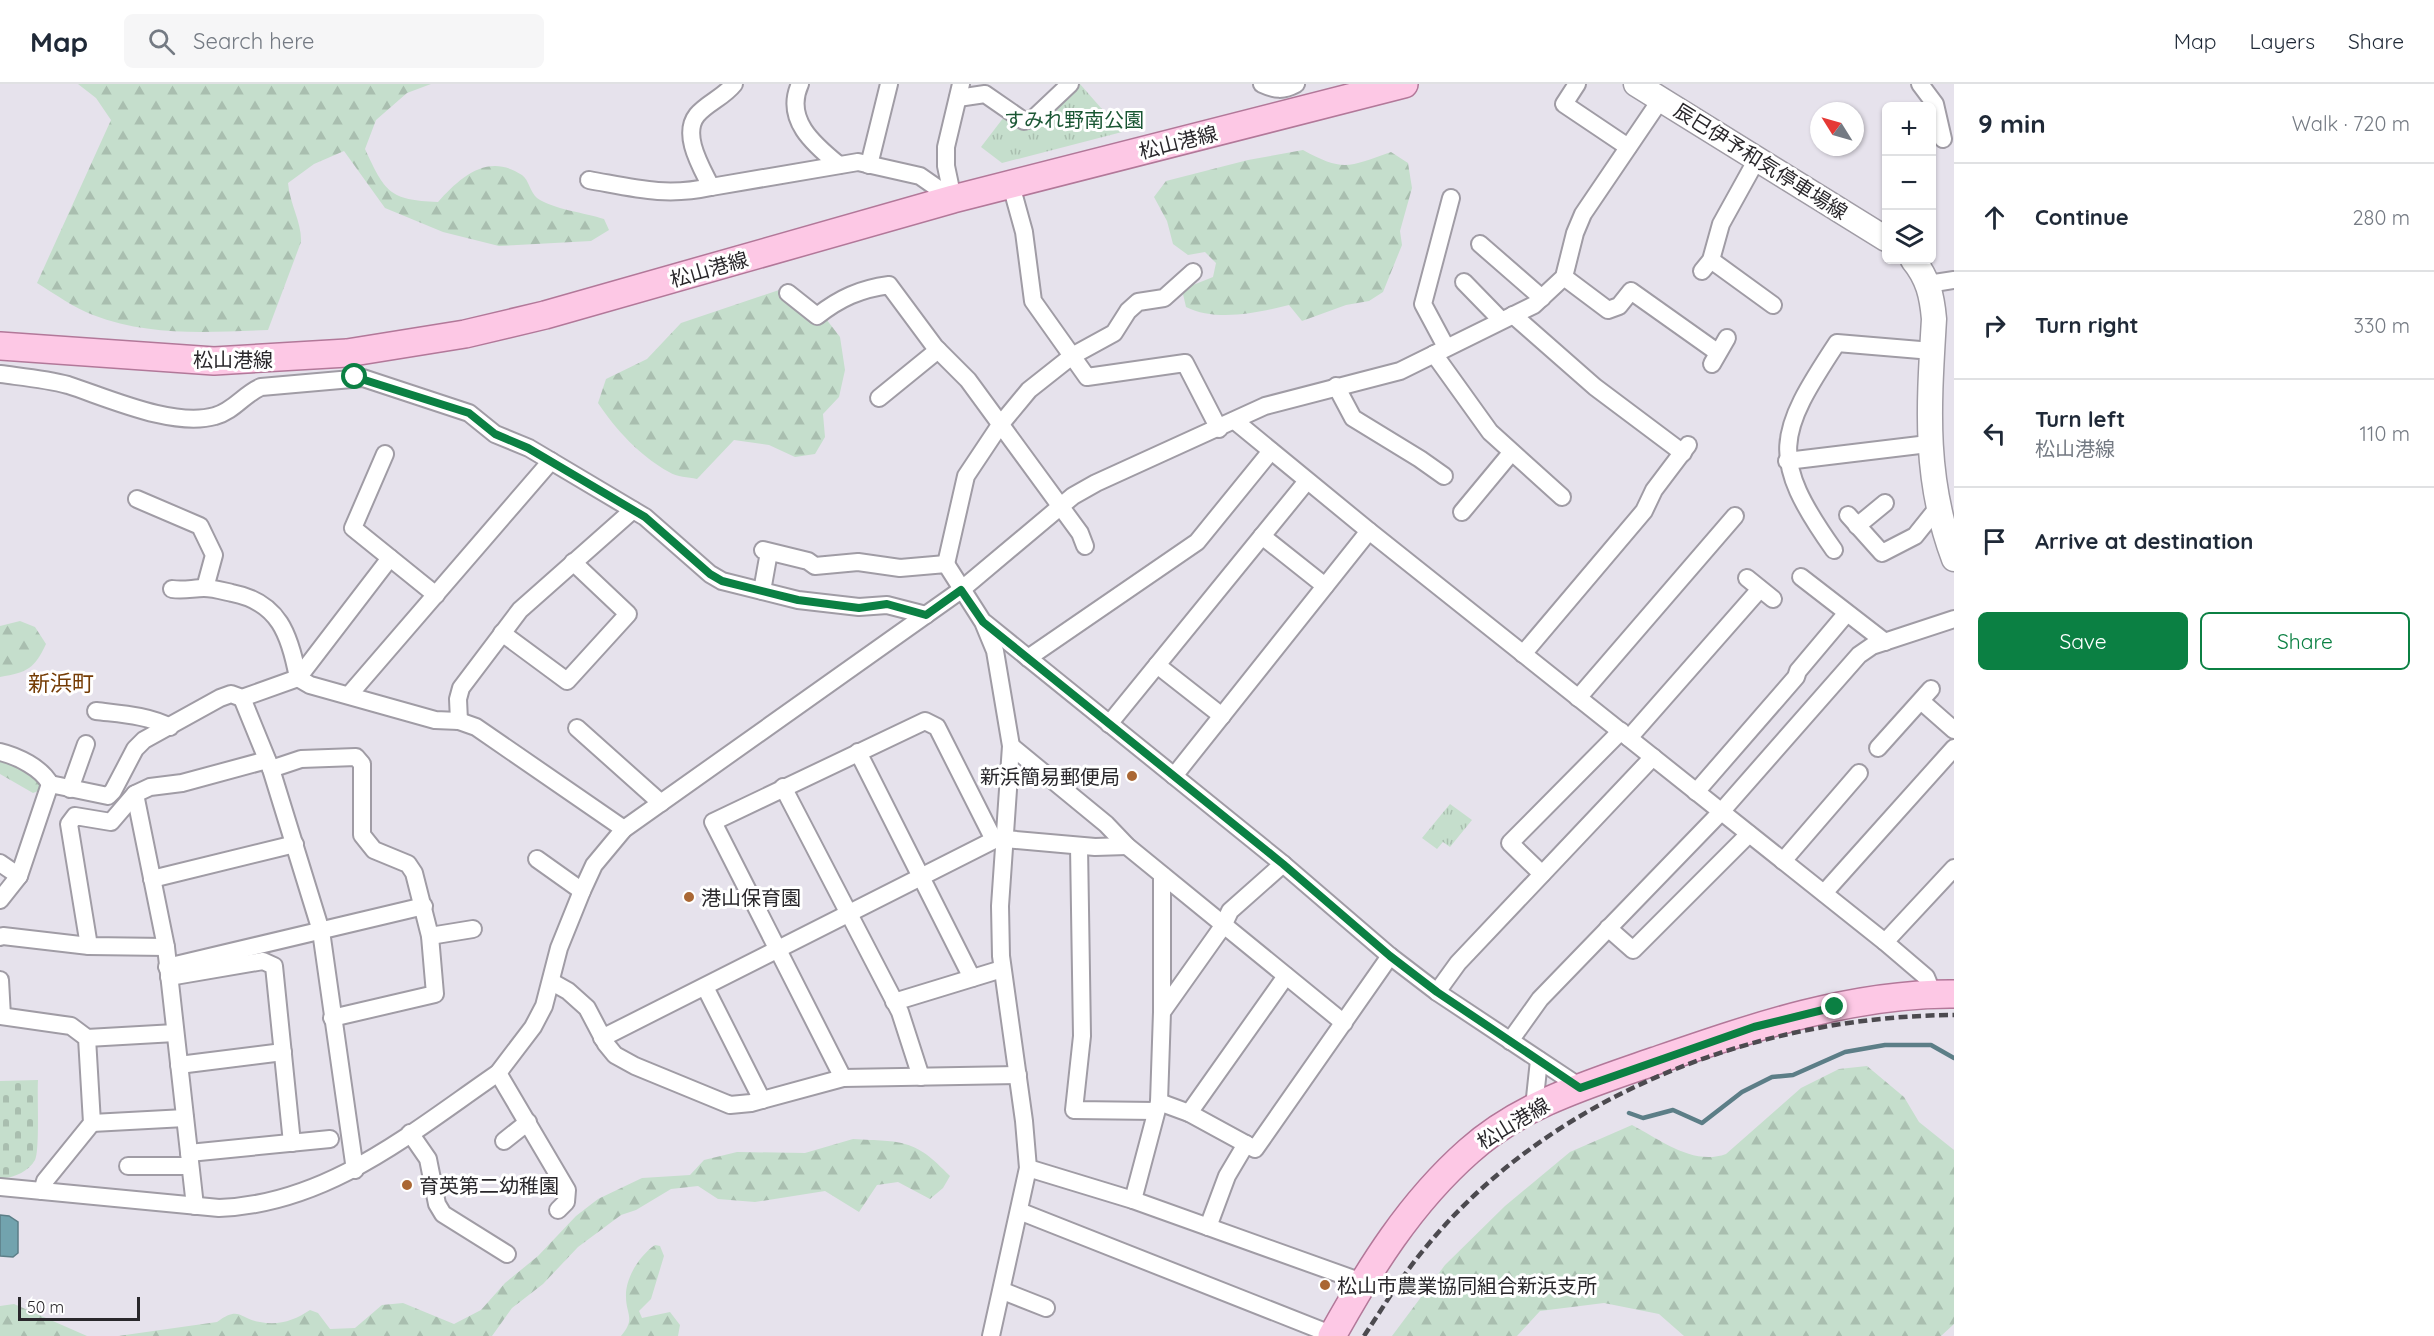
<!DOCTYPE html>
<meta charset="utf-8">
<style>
body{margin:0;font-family:Quicksand,"Noto Sans JP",sans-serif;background:#f6f6f7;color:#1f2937}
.controls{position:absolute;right:18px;top:18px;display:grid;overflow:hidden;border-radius:9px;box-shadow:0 2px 4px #0004}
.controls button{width:54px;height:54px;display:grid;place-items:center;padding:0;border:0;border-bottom:2px solid #e0e1e3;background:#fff;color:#1f2937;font:30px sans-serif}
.compass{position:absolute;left:1810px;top:18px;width:54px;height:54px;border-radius:50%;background:#fff;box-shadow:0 2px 4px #0004;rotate:307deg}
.scale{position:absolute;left:18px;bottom:15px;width:122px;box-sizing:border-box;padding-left:6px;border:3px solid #29272b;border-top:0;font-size:16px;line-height:21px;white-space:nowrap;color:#29272b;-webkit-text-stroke:4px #fff;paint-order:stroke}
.stop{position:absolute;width:18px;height:18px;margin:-14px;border:4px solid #0b8043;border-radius:50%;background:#fff}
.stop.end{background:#0b8043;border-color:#fff;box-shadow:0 2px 6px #0008}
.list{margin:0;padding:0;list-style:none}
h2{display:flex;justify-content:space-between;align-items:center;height:78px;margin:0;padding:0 24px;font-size:26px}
h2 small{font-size:20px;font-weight:400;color:#747a83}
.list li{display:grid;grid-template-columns:39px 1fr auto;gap:18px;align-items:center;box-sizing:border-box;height:108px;padding:0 24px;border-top:2px solid #e0e1e3}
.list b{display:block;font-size:22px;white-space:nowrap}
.list p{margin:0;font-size:20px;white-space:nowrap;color:#747a83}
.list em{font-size:20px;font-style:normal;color:#747a83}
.actions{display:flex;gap:12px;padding:18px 24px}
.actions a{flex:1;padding:14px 0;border:2px solid #0b8043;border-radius:9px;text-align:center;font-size:21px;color:#0b8043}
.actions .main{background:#0b8043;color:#fff}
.icon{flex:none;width:33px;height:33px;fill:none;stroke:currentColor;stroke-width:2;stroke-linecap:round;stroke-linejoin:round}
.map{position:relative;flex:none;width:1954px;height:1252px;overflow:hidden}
header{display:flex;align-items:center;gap:36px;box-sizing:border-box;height:84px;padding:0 30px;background:#fff;border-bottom:2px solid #e0e1e3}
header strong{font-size:28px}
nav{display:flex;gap:33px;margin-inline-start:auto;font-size:21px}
.search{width:420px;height:54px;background:#f6f6f7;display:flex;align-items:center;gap:15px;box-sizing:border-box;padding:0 21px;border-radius:9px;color:#747a83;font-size:22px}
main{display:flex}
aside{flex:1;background:#fff}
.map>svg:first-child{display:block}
.forest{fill:url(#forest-firs)}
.cemetery{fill:url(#cemetery-stones)}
.park{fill:url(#park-tufts)}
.water{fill:#72a3ae;stroke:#5c7e87;stroke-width:1.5}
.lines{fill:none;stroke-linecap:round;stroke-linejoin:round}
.stream{stroke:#5c7e87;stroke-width:4.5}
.street-casing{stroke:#a09ca5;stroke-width:20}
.secondary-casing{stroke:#a09ca5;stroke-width:27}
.primary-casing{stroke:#b27899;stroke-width:30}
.street{stroke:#fff;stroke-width:16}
.secondary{stroke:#fff;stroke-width:24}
.primary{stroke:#fdc8e5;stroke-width:27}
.rail{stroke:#4c4a4f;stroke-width:4.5;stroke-dasharray:9 4.5;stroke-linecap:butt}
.route{stroke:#0b8043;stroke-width:8}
.poi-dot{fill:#aa6734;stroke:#fff;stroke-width:2}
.labels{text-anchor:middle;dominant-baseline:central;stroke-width:6;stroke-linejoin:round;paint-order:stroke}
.park-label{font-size:20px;fill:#195633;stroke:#fff}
.street-label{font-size:20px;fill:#29272b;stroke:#fff}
.poi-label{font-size:20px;fill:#29272b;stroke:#fff;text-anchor:start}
.quarter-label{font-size:22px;fill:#753c05;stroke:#fff}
</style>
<header>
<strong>Map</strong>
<div class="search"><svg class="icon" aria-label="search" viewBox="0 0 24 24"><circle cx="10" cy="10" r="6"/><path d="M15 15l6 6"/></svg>Search here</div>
<nav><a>Map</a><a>Layers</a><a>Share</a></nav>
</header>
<main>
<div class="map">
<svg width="1954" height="1252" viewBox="0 0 1954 1252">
<defs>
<pattern id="forest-firs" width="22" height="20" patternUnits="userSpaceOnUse" patternTransform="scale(1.5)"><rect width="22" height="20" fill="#c5decc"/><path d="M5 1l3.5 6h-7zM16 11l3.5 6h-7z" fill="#a9beaf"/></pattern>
<pattern id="cemetery-stones" width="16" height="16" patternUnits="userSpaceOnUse" patternTransform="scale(1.5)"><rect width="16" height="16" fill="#c5decc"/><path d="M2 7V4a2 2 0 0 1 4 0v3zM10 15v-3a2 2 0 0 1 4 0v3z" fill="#a9beaf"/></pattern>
<pattern id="park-tufts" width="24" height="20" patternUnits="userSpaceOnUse" patternTransform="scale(1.5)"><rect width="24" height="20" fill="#c5decc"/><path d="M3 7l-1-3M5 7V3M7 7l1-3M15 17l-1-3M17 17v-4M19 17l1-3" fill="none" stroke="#a9beaf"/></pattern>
</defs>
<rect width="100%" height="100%" fill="#e6e2ec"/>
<g class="forest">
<path d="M78,0H431L407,9L376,36L365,65C385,108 389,116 438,118C460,94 487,68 522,91C529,96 530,108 537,114C552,125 586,129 604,135L609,146L591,157L499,162L443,148L385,124L344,67L314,80L288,99C290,121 302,139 301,158L268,246C208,248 151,253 93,231C74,224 55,210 37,199L111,36L96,14Z"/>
<path d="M1303,66C1343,88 1349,83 1391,68L1408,79L1412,104L1400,147L1402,161L1383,208L1369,217L1346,221L1302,237L1289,221C1258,229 1216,238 1186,223L1183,210L1193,201L1213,193L1216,179L1205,168L1188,171L1173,160L1167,137L1154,113L1166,97L1248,76Z"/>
<path d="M779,206L823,231L840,253L845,286L839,313L823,330L825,353L815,370L795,373L769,361L734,356L697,395C688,393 677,393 669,388C640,372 616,346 598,319L606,295L647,275L681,239Z"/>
<path d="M20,537L35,543L46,560C34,585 28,588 0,593V542Z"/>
<polygon points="0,670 42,696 41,706 33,709 0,690"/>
<path d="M1867,982L1904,1013L1919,1038L1954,1066V1240L1941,1252H1684L1659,1230L1604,1219L1540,1227L1517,1252H1392L1445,1181L1505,1122L1570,1068L1632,1041C1661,1056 1693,1082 1726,1070L1801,1004L1839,985Z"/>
<path d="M853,1055C903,1058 914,1054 950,1092L943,1104L930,1115L898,1098L877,1101L859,1128L825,1107L755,1118L718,1115L698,1102L671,1105L636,1126L621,1131L578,1163L543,1200L512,1224L492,1252H118L217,1238C240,1221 239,1235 260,1238C279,1242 295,1236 310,1226L318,1229L330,1245L355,1244L382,1221L403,1219L454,1240L481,1226L505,1199L538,1172L576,1132L598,1115L642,1094L690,1091L704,1076L737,1068L805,1069Z"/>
<path d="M655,1161L660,1162L664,1172L651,1215L639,1227L642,1234L670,1228L680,1241L678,1252H621C636,1235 626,1230 626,1213C625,1194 640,1171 655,1161Z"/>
<polygon points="14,1220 87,1252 0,1252 0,1222"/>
</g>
<path class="cemetery" d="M38,996C37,1010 40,1067 35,1076C29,1087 13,1095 0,1094V997Z"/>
<g class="park">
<polygon points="1075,0 1080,0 1122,48 1002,79 981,63 1007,29 1028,44"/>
<polygon points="1450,720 1472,736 1450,763 1443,758 1437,765 1422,754"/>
</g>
<polygon class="water" points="0,1131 9,1132 18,1138 18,1169 13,1173 0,1172"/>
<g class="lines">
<polyline class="stream" points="1629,1029 1643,1034 1673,1026 1702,1039 1742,1008 1772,993 1793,991 1845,968 1885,961 1931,961 1954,974"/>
<defs>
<g id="street">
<path d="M734,0C724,13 707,19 697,31C681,51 702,84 711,103L858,78L920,92L953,115L946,82V63L961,0"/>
<path d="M800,0C784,35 813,60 839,81"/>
<path d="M1262,0C1275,6 1283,7 1296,0"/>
<polyline points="1577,0 1564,20 1628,63"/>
<polyline points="1920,0 1935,20 1943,55"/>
<polyline points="958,14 985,10 1024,37 1034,34 1070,0"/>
<polyline points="869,81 889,0"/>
<path d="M589,96C634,104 665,113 711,103"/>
<polyline points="1011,101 1024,148 1033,217 1087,293 1185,279 1219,345"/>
<polyline points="1480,160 1542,214"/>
<polyline points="1711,176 1773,221"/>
<polyline points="1702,187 1711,176 1721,140 1757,75"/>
<polyline points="1564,193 1608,226 1619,222 1631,207 1717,268"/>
<polyline points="1464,198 1501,236"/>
<polyline points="1928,200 1954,196"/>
<path d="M788,209L817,232C840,214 860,205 889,201L935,263L968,296L1080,449L1085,462"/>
<polyline points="1513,231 1595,303 1683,369"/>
<polyline points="1446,263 1423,220 1451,114"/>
<polyline points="1434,270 1490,348 1562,413"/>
<polyline points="1712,280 1727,254"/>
<path d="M0,290C22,293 46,295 68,301C108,314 174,344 215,332C234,327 244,310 261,303L363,294L469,329L495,350L529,364L645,433L710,490L722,497L798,516L859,523L887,521L926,531"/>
<polyline points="1336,302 1353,334 1420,375 1444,392"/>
<polyline points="879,314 938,266"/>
<polyline points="1235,337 1369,447 1885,858 1926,893 1933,910"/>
<polyline points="385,370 353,444 436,511"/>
<polyline points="1787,377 1928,360"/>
<polyline points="137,415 200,442 214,471 205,504"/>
<polyline points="1462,428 1511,369"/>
<polyline points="1848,431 1882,469 1915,452 1939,422"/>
<polyline points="1857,442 1885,419"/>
<polyline points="1262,452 1325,502"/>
<polyline points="763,466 808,477 815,482 858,478 900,484 946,480 983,538 995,567 1011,662 1000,822 1001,872 1024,1037 1028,1084 991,1252"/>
<path d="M1834,466C1768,373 1777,350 1837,259L1932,267"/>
<polyline points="946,480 966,392 1000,341 1029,306 1072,272 1114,249 1128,227 1138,218 1164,214 1193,188"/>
<polyline points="1801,493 1885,558"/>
<polyline points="1747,494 1773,515"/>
<path d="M172,505C184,507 193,504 204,504C213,504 223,507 232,509C279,518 290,551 298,594L310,601L435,636L459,637L476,643L624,745"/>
<polyline points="762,507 769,468"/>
<polyline points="985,539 1283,780 1390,872 1437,908 1580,1003"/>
<polyline points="502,549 567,597 628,530 573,478"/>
<polyline points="1523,570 1644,427 1654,406 1688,361"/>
<polyline points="1028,574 1197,458 1271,367"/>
<polyline points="1157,581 1222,632"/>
<polyline points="349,611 551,377"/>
<polyline points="242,614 271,685 321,847 355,1086"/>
<polyline points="1578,614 1735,432"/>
<polyline points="1921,617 1954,646"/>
<path d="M96,627C120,630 147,631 170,643"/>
<polyline points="459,637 458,615 461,604 520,526 633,426"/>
<polyline points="1109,640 1307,397"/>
<polyline points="577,644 661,719"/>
<polyline points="1629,654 1760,505"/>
<polyline points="1011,662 1106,740 1127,762 1344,939"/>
<polyline points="1878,664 1931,605"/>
<path d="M0,668C17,672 42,684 50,700"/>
<polyline points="858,668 972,894"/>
<polyline points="271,685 301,675 356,673 362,680 362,751 374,766 408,780 414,789 430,852 435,910 332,934"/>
<polyline points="1174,692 1369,447"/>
<polyline points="783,703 900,928 921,993"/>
<polyline points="70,705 86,660"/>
<polyline points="1696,708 1796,593 1798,587 1846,530"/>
<polyline points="135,710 166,863 195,1122"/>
<polyline points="1079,762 1082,952 1074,1026 1156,1027"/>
<polyline points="537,775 582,807"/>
<polyline points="1783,777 1859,689"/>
<polyline points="0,779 19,792"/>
<polyline points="1542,790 1510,759 1621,647"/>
<polyline points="1162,791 1162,928"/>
<polyline points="152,795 295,760"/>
<polyline points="1824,809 1954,664"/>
<polyline points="0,816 19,792 50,700 108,712 113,707 135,665 144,656 220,614 231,610 242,614 298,594 390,474"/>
<polyline points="1608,844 1633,866 1749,750"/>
<polyline points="430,852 473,845"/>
<polyline points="0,853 3,852 89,862"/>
<polyline points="1885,858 1954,784"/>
<polyline points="166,863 89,862 69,740 75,732 111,738 135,710 150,703 182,699 267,676"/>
<polyline points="167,883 424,822"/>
<polyline points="169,893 263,877 274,882 292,1059"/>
<polyline points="0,896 2,932"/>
<polyline points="552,898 568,907 587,924 606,960 615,971 635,982 730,1021 751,1019 843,994 1018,991"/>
<polyline points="705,903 762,1016"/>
<polyline points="1437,908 1458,879 1653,673"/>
<polyline points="894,918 1002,885"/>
<polyline points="0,932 71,942 87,954 92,1039 45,1097 42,1107"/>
<polyline points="87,954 175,949"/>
<polyline points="602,954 994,756 1005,755 1095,763 1127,762"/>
<polyline points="1510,957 1540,915 1721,728 1859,571 1872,562 1954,535"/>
<polyline points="179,981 283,968"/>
<polyline points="498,989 567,1106 566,1118 558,1126"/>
<polyline points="843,994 713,738 925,637 937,643 994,756"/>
<polyline points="1159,1018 1189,1029 1255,1065 1390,872"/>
<polyline points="1534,1023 1539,976"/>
<polyline points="1189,1029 1286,892"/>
<polyline points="92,1039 185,1034"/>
<polyline points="410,1049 428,1075 437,1120 443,1130 507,1170"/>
<polyline points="504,1057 528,1038"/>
<polyline points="189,1069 330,1055"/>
<polyline points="128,1082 190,1082"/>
<polyline points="1028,1084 1133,1116 1362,1198"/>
<path d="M0,1103L219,1124C328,1120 412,1048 498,989L533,943L544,922L559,864L582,807L594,781L624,745L961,506L1073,412L1096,399L1265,322L1400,287L1534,221L1564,193L1575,149L1583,130L1661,15"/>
<polyline points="1133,1116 1159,1018 1162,928 1223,842 1230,827 1283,780"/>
<polyline points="1019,1127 1333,1251"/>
<polyline points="1208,1143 1227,1092 1246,1060"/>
<polyline points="1003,1207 1046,1224"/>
</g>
<g id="secondary">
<polyline points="1636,0 1886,155"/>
<path d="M1913,176C1928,194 1932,212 1934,235C1929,320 1923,393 1954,475"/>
</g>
<g id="primary">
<polyline points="0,262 214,277 347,269 465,250 545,231 953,115 1404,0"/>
<path d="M1332,1252C1370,1184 1410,1119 1469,1067C1521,1020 1590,1000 1655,977C1751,944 1851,909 1954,910"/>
</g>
</defs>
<use href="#street" class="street-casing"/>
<use href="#secondary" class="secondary-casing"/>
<use href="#primary" class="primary-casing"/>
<use href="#street" class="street"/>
<use href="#secondary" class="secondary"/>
<use href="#primary" class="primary"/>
<path class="rail" d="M1364,1252C1384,1222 1403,1190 1426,1163C1552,1009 1760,932 1954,931"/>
</g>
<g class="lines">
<polyline class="route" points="355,293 469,329 495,350 528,364 645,433 710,490 722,497 798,516 859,524 887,520 926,531 961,506 983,538 1283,780 1390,872 1437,908 1580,1004 1754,943 1835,923"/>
</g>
<g class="poi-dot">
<circle cx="1132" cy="692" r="6"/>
<circle cx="689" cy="813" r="6"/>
<circle cx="407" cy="1101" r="6"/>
<circle cx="1325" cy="1201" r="6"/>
</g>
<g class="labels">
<g class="park-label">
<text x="1074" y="35">すみれ野南公園</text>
</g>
<g class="street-label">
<text transform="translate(1178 58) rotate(-14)">松山港線</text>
<text transform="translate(1761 77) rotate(32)">辰巳伊予和気停車場線</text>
<text transform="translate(709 185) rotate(-16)">松山港線</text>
<text x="233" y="275">松山港線</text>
<text transform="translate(1513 1039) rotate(-31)">松山港線</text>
</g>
<g class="poi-label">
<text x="1120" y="692" text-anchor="end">新浜簡易郵便局</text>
<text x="701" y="813">港山保育園</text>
<text x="419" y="1101">育英第二幼稚園</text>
<text x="1337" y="1201">松山市農業協同組合新浜支所</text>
</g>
<g class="quarter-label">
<text x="61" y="599">新浜町</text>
</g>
</g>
</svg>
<div class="controls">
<button>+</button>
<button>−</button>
<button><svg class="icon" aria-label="layers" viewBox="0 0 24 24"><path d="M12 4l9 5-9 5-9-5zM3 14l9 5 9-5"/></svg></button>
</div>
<svg class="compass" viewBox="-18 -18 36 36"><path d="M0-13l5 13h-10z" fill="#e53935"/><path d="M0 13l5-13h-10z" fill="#747a83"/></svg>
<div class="scale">50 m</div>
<div class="stop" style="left:355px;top:293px"></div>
<div class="stop end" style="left:1835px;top:923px"></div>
</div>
<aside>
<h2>9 min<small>Walk · 720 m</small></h2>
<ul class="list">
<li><svg class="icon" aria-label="ahead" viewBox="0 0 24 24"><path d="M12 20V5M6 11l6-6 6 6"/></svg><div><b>Continue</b></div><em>280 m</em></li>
<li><svg class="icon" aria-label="right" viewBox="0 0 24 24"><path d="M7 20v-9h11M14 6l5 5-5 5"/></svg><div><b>Turn right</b></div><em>330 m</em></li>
<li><svg class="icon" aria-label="left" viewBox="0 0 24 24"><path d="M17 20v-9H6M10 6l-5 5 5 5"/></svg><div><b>Turn left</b><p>松山港線</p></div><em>110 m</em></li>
<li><svg class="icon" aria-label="arrive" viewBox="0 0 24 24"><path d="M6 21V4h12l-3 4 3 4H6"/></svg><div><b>Arrive at destination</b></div></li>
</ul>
<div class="actions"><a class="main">Save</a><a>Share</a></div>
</aside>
</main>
